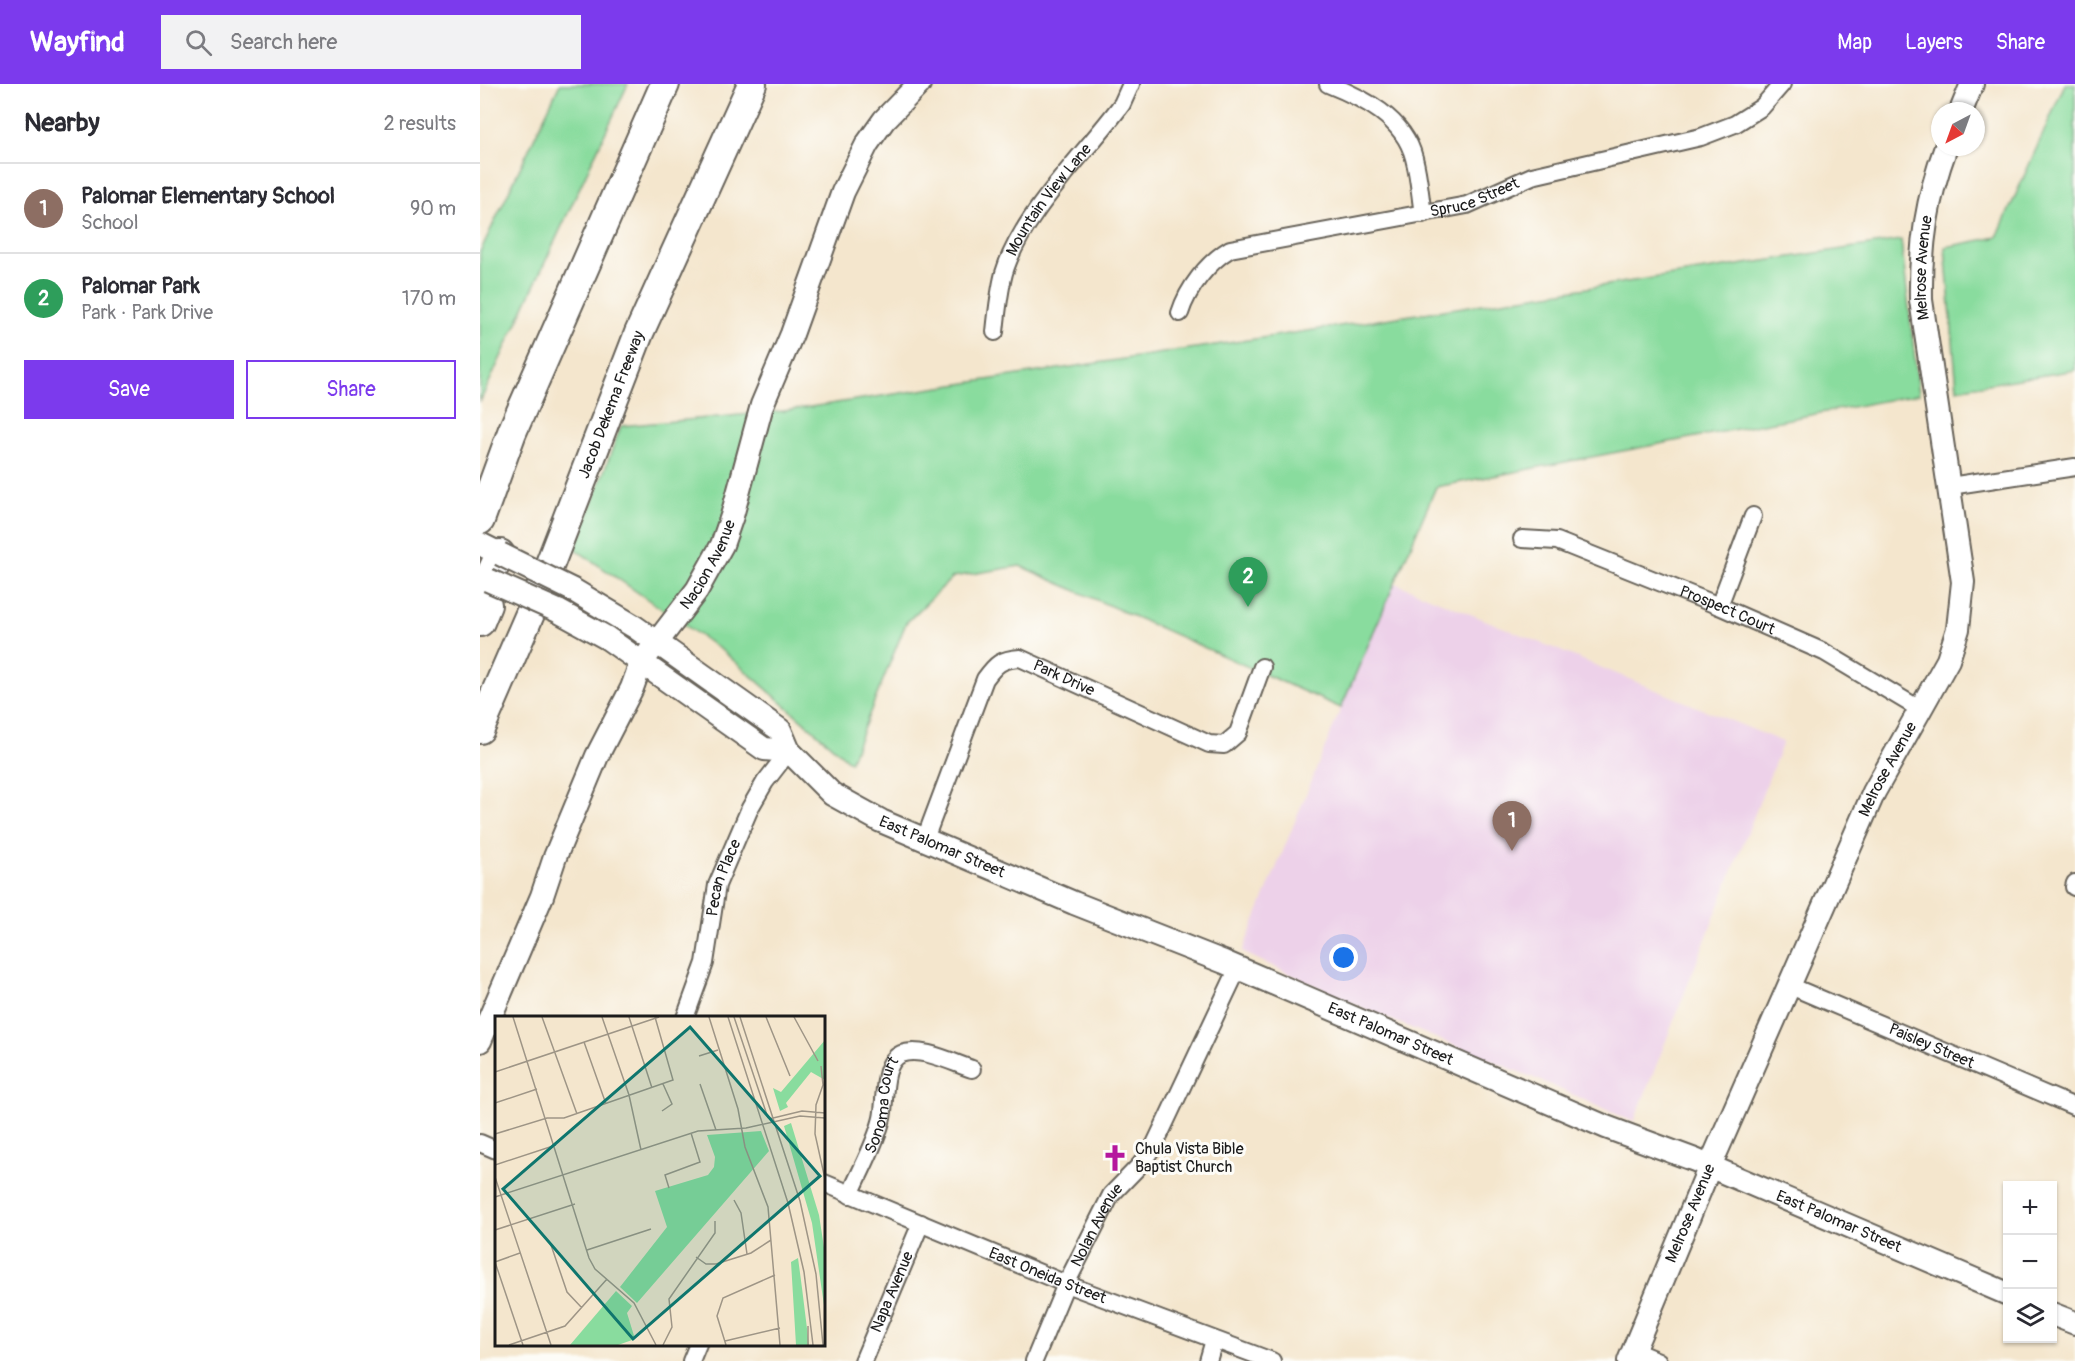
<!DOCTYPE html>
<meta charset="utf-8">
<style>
body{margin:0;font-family:Pangolin,sans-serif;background:#f2f2f3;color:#2b2b33}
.controls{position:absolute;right:18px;bottom:18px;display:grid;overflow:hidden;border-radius:0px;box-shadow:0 2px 4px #0004}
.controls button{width:54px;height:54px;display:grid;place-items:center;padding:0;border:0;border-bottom:2px solid #e1e1e2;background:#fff;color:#2b2b33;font:30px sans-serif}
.compass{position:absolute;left:1451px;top:18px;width:54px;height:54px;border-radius:50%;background:#fff;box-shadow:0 2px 4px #0004;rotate:221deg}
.you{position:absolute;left:864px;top:874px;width:21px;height:21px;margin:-15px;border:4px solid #fff;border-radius:50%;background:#1a73e8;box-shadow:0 0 0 9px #1a73e833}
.badge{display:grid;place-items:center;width:39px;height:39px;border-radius:50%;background:#7c3aed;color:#fff;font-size:20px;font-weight:700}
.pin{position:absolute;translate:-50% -50px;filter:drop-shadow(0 2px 3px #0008)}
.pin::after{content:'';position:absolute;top:32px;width:21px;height:18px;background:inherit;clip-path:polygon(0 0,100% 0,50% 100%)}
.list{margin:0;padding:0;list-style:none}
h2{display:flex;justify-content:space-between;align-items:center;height:78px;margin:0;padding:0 24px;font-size:26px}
h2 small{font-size:20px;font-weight:400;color:#7c7c81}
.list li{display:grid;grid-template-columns:39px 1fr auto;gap:18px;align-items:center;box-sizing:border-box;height:90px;padding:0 24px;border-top:2px solid #e1e1e2}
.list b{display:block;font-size:22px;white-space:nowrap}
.list p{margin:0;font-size:20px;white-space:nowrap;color:#7c7c81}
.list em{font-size:20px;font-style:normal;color:#7c7c81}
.actions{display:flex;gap:12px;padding:18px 24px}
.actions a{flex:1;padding:14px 0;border:2px solid #7c3aed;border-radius:0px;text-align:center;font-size:21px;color:#7c3aed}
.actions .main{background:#7c3aed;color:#fff}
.icon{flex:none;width:33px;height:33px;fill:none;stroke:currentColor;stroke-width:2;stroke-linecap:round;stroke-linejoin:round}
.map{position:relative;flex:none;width:1595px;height:1277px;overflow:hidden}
header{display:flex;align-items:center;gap:36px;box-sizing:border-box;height:84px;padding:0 30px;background:#7c3aed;color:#fff}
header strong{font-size:28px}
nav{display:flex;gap:33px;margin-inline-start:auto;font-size:21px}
.search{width:420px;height:54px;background:#f2f2f3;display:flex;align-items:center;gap:15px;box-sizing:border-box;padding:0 21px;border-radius:0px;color:#7c7c81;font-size:22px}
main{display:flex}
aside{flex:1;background:#fff}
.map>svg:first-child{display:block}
.built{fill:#edd1e9}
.green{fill:#89dc9e;stroke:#527c5d;stroke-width:1.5}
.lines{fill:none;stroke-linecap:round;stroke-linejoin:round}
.street-casing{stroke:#68635a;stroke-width:20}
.secondary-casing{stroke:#68635a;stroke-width:26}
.highway-casing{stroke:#68635a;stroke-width:32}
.street{stroke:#fff;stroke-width:16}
.secondary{stroke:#fff;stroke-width:22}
.highway{stroke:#fff;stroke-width:28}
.secondary-bridge-casing{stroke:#68635a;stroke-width:26;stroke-linecap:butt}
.secondary-bridge{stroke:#fff;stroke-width:22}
.labels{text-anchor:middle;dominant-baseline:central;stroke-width:6;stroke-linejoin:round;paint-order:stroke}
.street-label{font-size:16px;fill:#1c1c1c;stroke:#fdfcf7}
.poi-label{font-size:16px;fill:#1c1c1c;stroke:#fdfcf7;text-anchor:start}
.inset-road{fill:none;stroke:#9e9586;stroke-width:1.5}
.view{fill:#0f766e;fill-opacity:0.15;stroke:#0f766e;stroke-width:3}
.inset-edge{fill:none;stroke:#1c1c1c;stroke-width:3}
</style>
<header>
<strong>Wayfind</strong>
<div class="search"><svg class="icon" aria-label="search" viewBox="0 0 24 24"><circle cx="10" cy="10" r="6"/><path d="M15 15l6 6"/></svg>Search here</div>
<nav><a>Map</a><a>Layers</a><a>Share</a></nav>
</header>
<main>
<aside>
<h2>Nearby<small>2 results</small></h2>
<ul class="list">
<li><span class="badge" style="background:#8d6e63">1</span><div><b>Palomar Elementary School</b><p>School</p></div><em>90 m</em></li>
<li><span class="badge" style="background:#2e9e5b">2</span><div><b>Palomar Park</b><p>Park · Park Drive</p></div><em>170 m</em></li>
</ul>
<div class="actions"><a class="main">Save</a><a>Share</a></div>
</aside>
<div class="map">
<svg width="1595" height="1277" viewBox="0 0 1595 1277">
<rect width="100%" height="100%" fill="#fdfcf7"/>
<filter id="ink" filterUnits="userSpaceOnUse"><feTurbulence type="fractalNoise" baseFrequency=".0167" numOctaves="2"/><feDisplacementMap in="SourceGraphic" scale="12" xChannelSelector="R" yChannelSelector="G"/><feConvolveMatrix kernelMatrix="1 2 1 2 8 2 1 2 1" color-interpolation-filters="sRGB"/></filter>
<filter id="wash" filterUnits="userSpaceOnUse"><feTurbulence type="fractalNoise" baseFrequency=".008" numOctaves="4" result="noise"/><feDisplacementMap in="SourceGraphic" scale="24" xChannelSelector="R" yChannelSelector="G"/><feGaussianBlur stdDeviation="1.35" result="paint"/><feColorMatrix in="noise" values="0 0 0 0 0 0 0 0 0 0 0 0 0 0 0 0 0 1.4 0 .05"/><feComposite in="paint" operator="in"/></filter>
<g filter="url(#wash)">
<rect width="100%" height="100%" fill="#f4e6cd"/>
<polygon class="built" points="915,499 1303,658 1154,1038 1066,999 887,926 762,868 861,624"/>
<g class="green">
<polygon points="80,0 148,0 0,318 0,168"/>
<polygon points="1585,0 1595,0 1595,286 1477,305 1465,163 1517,153"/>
<polygon points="1421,156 1439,310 956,403 861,624 540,482 473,493 426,539 370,678 245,569 95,465 141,342 304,327"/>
</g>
</g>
<g filter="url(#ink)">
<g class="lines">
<defs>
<g id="street">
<path d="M848,0C883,14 924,34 934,74C939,92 940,112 943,130"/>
<path id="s1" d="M700,229C708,204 727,179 750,165L987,121L1052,92L1221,53L1255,40L1282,23L1302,0"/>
<path id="s2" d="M515,248C517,228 519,208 524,189C541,131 606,69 642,20L651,0"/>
<polyline points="1470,402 1595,383"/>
<path id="s3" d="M1042,455L1077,457L1239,522L1344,568L1441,626"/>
<polyline points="1239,522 1273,432"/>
<path id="s4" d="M445,755L505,595C516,580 521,575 540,574L729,660L744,661L758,649L782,583"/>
<polyline points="1594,803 1595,799"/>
<path id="s5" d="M1308,901L1595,1023"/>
<path id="s6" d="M205,934L225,879L237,801L270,724L285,698L309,667"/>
<polyline points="0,1059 16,1066"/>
<path id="s7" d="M344,1099L586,1200L792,1277"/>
<path id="s8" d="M370,1111C380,1087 396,1060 402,1034C406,1017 401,979 421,970C441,962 473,979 492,985"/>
<polyline points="1154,1267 1178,1277"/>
<polyline points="211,1277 218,1260"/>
<path id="s9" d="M383,1277L441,1139"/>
<path id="s10" d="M554,1277L586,1200L631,1111L660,1081L675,1060L758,884"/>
<polyline points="728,1277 734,1256"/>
</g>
<g id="secondary">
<polyline points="1481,27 1492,0"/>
<polyline points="0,460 20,470"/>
<path id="s11" d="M93,506L155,543L300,646L309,667L352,710L401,737L594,819L744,878L1126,1043L1215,1076L1528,1210"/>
<polyline points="78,527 127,554 284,665 309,667"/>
<path id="s12" d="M0,957L62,812L75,773L117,672L152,604L161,579L217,506L242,461L252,432L282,321L312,250L363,108L387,60L404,36L439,0"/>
<polyline points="1572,1230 1595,1239"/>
<path id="s13" d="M1149,1277L1230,1082L1394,708L1468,576L1478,545L1483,498L1441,216C1440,161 1447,114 1466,63"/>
</g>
<g id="highway">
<polyline points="0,436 32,348 185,0"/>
<polyline points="0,507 4,505 20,470"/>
<polyline points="0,538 7,521 4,505"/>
<path id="s14" d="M0,645L56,516L159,249L272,0"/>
</g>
</defs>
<use href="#street" class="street-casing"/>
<use href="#secondary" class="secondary-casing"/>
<use href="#highway" class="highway-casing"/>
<use href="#street" class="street"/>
<use href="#secondary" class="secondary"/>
<use href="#highway" class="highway"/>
<defs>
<g id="secondary-bridge">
<polyline points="20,470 93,506"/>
<polyline points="8,496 78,527"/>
</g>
</defs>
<use href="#secondary-bridge" class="secondary-bridge-casing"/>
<use href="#secondary-bridge" class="secondary-bridge"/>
</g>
</g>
<defs>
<symbol id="church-bare" viewBox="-9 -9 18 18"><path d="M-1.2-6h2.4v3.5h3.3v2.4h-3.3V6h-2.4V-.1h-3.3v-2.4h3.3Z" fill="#b5179e" stroke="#fdfcf7" stroke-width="2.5" paint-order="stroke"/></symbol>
</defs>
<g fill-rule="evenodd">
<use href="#church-bare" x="616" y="1055" width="38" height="38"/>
</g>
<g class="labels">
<g class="street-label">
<text stroke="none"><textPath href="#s1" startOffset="333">Spruce Street</textPath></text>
<text stroke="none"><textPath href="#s2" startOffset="146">Mountain View Lane</textPath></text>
<text stroke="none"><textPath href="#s13" startOffset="1168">Melrose Avenue</textPath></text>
<text stroke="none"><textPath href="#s14" startOffset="350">Jacob Dekema Freeway</textPath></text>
<text stroke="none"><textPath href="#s12" startOffset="531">Nacion Avenue</textPath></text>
<text stroke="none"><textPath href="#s3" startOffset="219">Prospect Court</textPath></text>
<text stroke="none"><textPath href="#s4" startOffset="262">Park Drive</textPath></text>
<text stroke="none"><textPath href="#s13" startOffset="646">Melrose Avenue</textPath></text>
<text stroke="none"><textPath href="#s11" startOffset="456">East Palomar Street</textPath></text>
<text stroke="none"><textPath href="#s6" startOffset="146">Pecan Place</textPath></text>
<text stroke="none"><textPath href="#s11" startOffset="942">East Palomar Street</textPath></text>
<text stroke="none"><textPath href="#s5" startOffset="156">Paisley Street</textPath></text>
<text stroke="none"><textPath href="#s8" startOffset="96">Sonoma Court</textPath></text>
<text stroke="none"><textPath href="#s13" startOffset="160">Melrose Avenue</textPath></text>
<text stroke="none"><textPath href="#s11" startOffset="1428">East Palomar Street</textPath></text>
<text stroke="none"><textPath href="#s10" startOffset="150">Nolan Avenue</textPath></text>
<text stroke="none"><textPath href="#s7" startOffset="242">East Oneida Street</textPath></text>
<text stroke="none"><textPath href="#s9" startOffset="75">Napa Avenue</textPath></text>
</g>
<g class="poi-label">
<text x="655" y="1065">Chula Vista Bible<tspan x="655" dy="18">Baptist Church</tspan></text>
</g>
</g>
<g transform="translate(15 932)">
<rect width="330" height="330" fill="#f4e6cd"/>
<path d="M330,24V64L316,56L291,87L293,91L285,95L278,72L286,76ZM296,107L324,199L330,238V296L317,207L289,110ZM266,115L274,135L142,287L125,271L172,211L160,175L213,159L219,151L220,141L212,119ZM303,242L307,272L314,329H301L296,246ZM121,275L137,290L132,297L140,323L123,329H75Z" fill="#89dc9e"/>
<path class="inset-road" d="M18,1L94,242L100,253L139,287L161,329M47,1L82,98M107,1L134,79L146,134M134,1L157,72M214,1L243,93L250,131L273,191L285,329M233,1L293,187L309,256L318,329M239,1L273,102M245,1L305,185L321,258L328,329M271,1L295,60M299,1L323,45M89,26L111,88M204,40L223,34M326,50L328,69L321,89L320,118L330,163M0,56L164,1M205,68L221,114M0,87L42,73M167,95L177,88L168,68M274,103L307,95L330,97M0,118L52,102H69L178,64L160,1M0,149L61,129M0,161L56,329M174,172L170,159L205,146L196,117M0,181L203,115L251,112L305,100L330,102M239,184L246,197L252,238M0,214L80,188M56,229L72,276L87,292M92,234L156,213M25,237L0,246L28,329M201,241L211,248H221L256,237L276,224M313,310V329M230,325L285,312M14,329L70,310L112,263M168,329L177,311L174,283L220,217V205M231,329L222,300L228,282L280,259"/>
<path class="view" d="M195,11L325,160L138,323L8,173Z"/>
<rect width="330" height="330" class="inset-edge"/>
</g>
</svg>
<div class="controls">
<button>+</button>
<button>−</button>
<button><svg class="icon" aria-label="layers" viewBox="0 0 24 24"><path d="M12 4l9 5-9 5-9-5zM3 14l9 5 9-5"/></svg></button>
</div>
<svg class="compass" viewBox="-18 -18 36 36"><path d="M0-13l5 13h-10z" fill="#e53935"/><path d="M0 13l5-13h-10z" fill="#7c7c81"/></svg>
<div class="you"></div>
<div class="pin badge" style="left:1032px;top:767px;background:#8d6e63">1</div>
<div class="pin badge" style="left:768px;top:523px;background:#2e9e5b">2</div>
</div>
</main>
